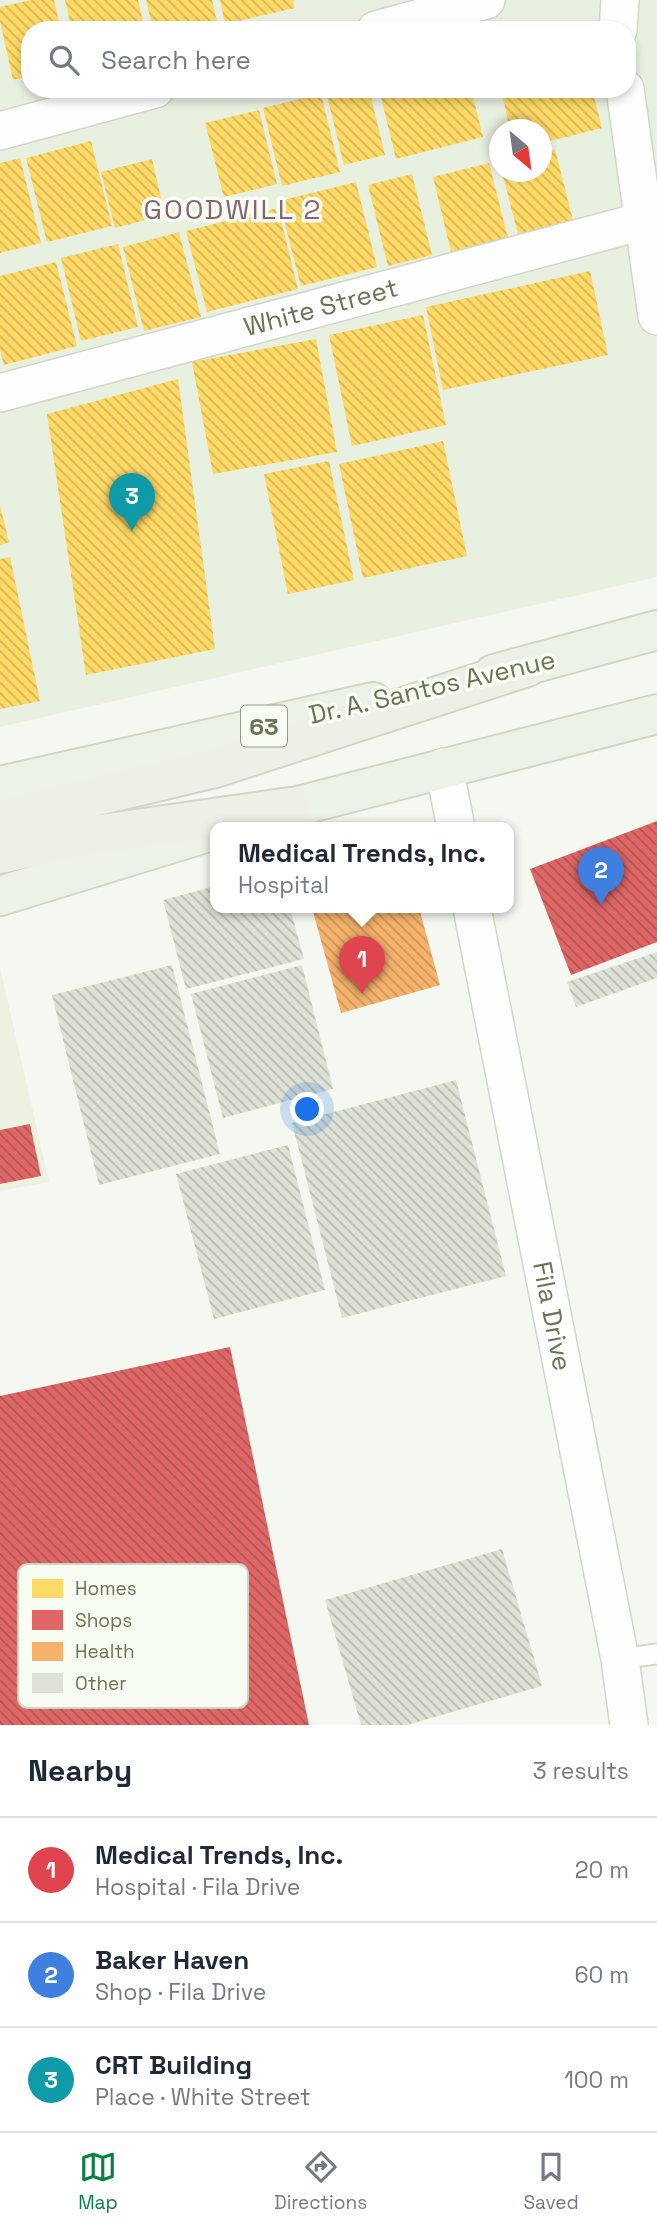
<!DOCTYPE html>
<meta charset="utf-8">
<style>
body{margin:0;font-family:"Space Grotesk",sans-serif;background:#f6f6f7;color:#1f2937}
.compass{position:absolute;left:489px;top:119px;width:63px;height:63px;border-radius:50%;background:#fff;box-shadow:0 4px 10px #0003;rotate:151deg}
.you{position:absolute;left:308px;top:1110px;width:24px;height:24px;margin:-18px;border:5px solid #fff;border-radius:50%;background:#1a73e8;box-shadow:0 0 0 10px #1a73e833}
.badge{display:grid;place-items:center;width:46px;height:46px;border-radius:50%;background:#0b8043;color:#fff;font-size:23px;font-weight:700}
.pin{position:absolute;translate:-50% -58px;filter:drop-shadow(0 2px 4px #0008)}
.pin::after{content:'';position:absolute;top:37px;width:24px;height:21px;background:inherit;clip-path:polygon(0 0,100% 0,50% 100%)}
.popup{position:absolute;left:210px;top:822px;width:304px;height:91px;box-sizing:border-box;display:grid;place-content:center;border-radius:14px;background:#fff;filter:drop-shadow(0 2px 5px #0005);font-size:23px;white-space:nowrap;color:#747a83}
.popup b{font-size:26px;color:#1f2937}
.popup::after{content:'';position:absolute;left:50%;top:100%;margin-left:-14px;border:14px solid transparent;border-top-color:#fff}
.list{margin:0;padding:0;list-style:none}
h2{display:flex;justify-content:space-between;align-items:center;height:91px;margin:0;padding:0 28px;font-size:30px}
h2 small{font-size:23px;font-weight:400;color:#747a83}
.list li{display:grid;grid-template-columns:46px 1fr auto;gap:21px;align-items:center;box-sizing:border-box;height:105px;padding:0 28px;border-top:2px solid #e0e1e3}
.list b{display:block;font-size:26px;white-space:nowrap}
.list p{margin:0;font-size:23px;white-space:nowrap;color:#747a83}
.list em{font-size:23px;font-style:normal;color:#747a83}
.icon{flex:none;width:38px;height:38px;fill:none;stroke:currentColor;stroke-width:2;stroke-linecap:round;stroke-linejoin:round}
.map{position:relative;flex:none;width:657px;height:1725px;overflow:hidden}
.search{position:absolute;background:#fff;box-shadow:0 4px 10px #0003;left:21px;right:21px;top:21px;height:77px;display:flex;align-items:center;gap:18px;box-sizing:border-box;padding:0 24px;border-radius:28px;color:#747a83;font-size:26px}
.sheet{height:406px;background:#fff}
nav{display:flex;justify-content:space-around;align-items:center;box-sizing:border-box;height:98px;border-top:2px solid #e0e1e3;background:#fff;font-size:19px;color:#747a83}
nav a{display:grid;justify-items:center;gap:4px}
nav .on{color:#0b8043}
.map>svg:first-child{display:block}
.residential{fill:#e8f0e0;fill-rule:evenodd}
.commercial{fill:#ecf1e0}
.homes{fill:url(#homes-back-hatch)}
.shops{fill:url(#shops-back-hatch)}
.health{fill:url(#health-back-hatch)}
.building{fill:url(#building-back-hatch)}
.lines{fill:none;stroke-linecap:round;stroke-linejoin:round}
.service-casing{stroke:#d2d6cc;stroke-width:23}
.minor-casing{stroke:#d2d6cc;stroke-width:40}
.primary-casing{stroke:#d2d6ca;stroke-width:42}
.motorway-casing{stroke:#d2d6ca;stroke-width:42}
.service{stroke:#fdfefd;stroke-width:19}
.minor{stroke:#fdfefd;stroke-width:37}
.primary{stroke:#ecf2e8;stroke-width:38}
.motorway{stroke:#eef0e8;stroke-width:38}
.labels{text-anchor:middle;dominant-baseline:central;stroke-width:7;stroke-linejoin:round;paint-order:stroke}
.shield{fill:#f8fdf4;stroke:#959d83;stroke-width:2}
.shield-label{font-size:24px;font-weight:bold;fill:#6a7452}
.street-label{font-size:26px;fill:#6a7452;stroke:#f8fdf4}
.neighbourhood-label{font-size:28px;letter-spacing:2px;fill:#886674;stroke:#f8fdf4}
.key{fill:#f8fdf4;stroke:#cdd4c3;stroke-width:2}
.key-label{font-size:19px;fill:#6a7452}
</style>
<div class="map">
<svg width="657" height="1725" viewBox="0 0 657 1725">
<defs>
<pattern id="homes-back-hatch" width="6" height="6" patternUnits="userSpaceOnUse" patternTransform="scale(1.75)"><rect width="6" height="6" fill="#ffd966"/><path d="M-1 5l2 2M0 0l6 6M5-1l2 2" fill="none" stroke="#d2b557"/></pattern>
<pattern id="shops-back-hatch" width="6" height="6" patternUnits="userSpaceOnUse" patternTransform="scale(1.75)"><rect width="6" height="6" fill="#e06666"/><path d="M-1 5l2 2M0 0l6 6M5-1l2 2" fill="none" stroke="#b05553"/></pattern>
<pattern id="health-back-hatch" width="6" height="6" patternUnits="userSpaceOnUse" patternTransform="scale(1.75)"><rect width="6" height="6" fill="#f6b26b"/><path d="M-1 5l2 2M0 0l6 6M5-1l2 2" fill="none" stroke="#cb955b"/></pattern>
<pattern id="building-back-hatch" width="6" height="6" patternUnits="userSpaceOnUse" patternTransform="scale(1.75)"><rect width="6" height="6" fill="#dee2d6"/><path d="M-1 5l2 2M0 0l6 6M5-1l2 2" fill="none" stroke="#b8bcb0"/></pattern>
</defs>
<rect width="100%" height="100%" fill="#f4f8f0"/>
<path class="residential" d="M0,0H657V577L0,727ZM30,30H627V89H30ZM500,130H542V172H500Z"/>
<polygon class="commercial" points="0,968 49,1182 0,1191"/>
<g class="homes">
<polygon points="31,0 54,0 61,30 30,30 30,76 13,80 0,21 0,7"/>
<polygon points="65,0 138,0 145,30 72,30"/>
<polygon points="146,0 212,0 219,30 153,30"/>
<polygon points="220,0 293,0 295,8 225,24"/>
<polygon points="338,89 369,89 385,155 344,165 326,92"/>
<polygon points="379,89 471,89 483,137 396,159"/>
<polygon points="501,89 592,89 602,128 542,143 542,130 510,130"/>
<polygon points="321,94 340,172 282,186 263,108"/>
<polygon points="259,110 277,184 224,197 205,123"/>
<polygon points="91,141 112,226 47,242 26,158"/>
<polygon points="555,149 573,220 518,234 502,172 542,172 542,153"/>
<polygon points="20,158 41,243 0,253 0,163"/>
<polygon points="152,159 165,215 115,228 101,172"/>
<polygon points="489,163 509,242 452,256 433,177"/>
<polygon points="412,174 432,255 388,266 368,185"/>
<polygon points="356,182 377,267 301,286 279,201"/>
<polygon points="278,208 298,289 207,312 186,231"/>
<polygon points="179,232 201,317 144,331 123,247"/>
<polygon points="118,244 138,327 81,341 61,258"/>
<polygon points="56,262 77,346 4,365 0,350 0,276"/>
<polygon points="590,271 608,355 443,390 426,307"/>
<polygon points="423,315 446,425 352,446 329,335"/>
<polygon points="316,339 337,452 213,474 192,362"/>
<polygon points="178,379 215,649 86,675 47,414"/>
<polygon points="443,441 467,556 363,578 339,464"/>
<polygon points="329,461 354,580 288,594 264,474"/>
<polygon points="0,506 9,542 0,545"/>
<polygon points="10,557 40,701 0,709 0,559"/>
</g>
<g class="shops">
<polygon points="657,821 657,942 571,975 530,869"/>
<polygon points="30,1124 41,1176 0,1184 0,1130"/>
<polygon points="230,1347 309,1725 0,1725 0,1396"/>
</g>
<polygon class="health" points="312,908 419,908 440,985 341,1013"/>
<g class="building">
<polygon points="215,886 215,908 290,908 304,959 186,989 163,900"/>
<polygon points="657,952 657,978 576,1007 567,982"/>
<polygon points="172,965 220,1154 99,1185 52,995"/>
<polygon points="302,965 333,1089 223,1118 191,994"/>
<polygon points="456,1080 506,1276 342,1318 292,1123"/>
<polygon points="288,1145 325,1290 214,1319 176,1174"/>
<polygon points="502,1549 542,1686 407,1725 361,1725 325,1600"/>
</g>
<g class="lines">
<defs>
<polyline id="service" points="620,1659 657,1654"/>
<g id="minor">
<polyline points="376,30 486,0"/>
<polyline points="618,30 620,0"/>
<polyline points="625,89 657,316"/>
<polyline points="0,131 155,89"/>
<path id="s1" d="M0,393L643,221"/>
<polyline points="444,767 456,828"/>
<path id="s2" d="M472,908L620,1659L629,1725"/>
</g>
<g id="primary">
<polyline points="494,674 657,630"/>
<polyline points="0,786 373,702"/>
<polyline points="259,816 657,714"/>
<polyline points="0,896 215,830"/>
</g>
<g id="motorway">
<polyline points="0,819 215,768 527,667"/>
<polyline points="0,854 73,838 290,807"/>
</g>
</defs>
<use href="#service" class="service-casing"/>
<use href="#minor" class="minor-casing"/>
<use href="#primary" class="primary-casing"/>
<use href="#motorway" class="motorway-casing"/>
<use href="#service" class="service"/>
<use href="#minor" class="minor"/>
<use href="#primary" class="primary"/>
<use href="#motorway" class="motorway"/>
</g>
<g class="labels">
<rect class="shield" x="241" y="705.5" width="46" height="41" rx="5"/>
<g class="shield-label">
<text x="264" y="726">63</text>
</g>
<g class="street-label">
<text stroke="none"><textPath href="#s1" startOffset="332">White Street</textPath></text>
<text transform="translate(432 687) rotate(-13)">Dr. A. Santos Avenue</text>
<text stroke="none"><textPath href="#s2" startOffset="416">Fila Drive</textPath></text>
</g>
<g class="neighbourhood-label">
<text x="233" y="209">GOODWILL 2</text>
</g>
</g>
<rect x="18" y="1564" width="230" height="144" rx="10" class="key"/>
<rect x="32" y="1579" width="31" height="19" fill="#ffd966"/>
<rect x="32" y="1610" width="31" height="20" fill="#e06666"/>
<rect x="32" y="1642" width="31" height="19" fill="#f6b26b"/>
<rect x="32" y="1673" width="31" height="20" fill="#dee2d6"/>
<g class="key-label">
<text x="75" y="1595">Homes</text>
<text x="75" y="1627">Shops</text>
<text x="75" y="1658">Health</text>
<text x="75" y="1690">Other</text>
</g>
</svg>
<svg class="compass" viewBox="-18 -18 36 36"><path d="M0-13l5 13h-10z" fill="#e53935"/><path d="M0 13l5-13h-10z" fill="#747a83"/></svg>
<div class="you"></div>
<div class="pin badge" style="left:362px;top:994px;background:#e0444e">1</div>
<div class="popup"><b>Medical Trends, Inc.</b>Hospital</div>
<div class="pin badge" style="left:601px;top:905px;background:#3f7fe0">2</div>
<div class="pin badge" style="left:132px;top:531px;background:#0f9aa8">3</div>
<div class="search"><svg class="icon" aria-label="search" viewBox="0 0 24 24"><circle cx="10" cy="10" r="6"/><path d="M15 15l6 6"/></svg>Search here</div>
</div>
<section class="sheet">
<h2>Nearby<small>3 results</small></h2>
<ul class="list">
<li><span class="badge" style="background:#e0444e">1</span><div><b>Medical Trends, Inc.</b><p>Hospital · Fila Drive</p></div><em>20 m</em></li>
<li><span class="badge" style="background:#3f7fe0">2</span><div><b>Baker Haven</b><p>Shop · Fila Drive</p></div><em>60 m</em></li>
<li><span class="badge" style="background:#0f9aa8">3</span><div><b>CRT Building</b><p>Place · White Street</p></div><em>100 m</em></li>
</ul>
</section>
<nav>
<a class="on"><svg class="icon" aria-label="map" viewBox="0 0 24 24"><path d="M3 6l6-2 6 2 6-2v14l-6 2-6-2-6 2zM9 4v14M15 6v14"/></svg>Map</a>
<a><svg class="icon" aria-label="directions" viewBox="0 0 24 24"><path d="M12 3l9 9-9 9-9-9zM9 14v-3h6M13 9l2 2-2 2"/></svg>Directions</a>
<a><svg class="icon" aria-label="saved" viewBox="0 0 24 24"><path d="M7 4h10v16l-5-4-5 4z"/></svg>Saved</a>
</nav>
